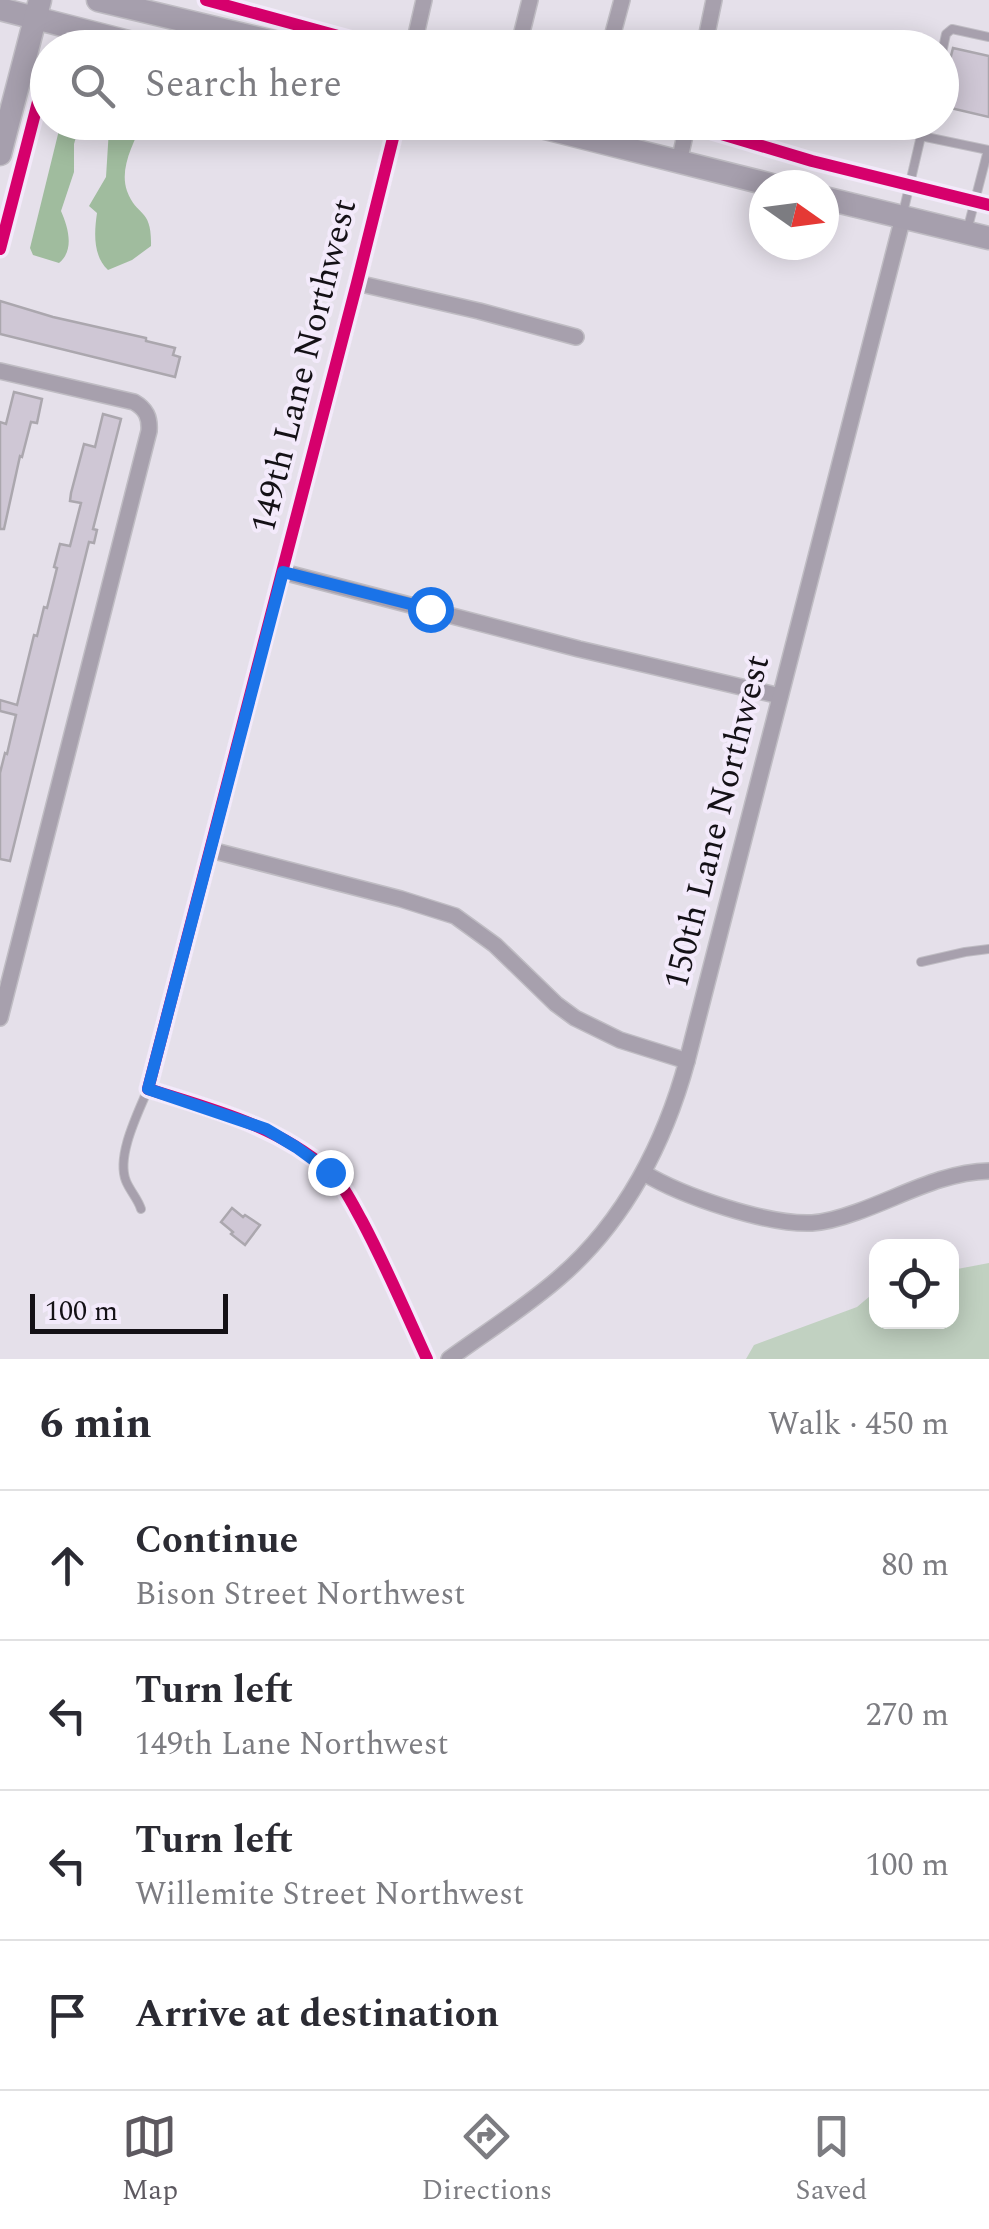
<!DOCTYPE html>
<meta charset="utf-8">
<style>
body{margin:0;font-family:Spectral,serif;background:#f7f7f7;color:#2b2b33}
.controls{position:absolute;right:30px;bottom:30px;display:grid;overflow:hidden;border-radius:20px;box-shadow:0 5px 25px #0003}
.controls button{width:90px;height:90px;display:grid;place-items:center;padding:0;border:0;border-bottom:2px solid #e1e1e2;background:#fff;color:#2b2b33;font:50px sans-serif}
.compass{position:absolute;left:749px;top:170px;width:90px;height:90px;border-radius:50%;background:#fff;box-shadow:0 5px 25px #0003;rotate:104deg}
.scale{position:absolute;left:30px;bottom:25px;width:198px;box-sizing:border-box;padding-left:10px;border:5px solid #141116;border-top:0;font-size:28px;line-height:35px;white-space:nowrap;color:#141116;-webkit-text-stroke:8px #f3eafb;paint-order:stroke}
.stop{position:absolute;width:30px;height:30px;margin:-22px;border:8px solid #1a73e8;border-radius:50%;background:#fff}
.stop.end{background:#1a73e8;border-color:#fff;box-shadow:0 2px 10px #0008}
.list{margin:0;padding:0;list-style:none}
h2{display:flex;justify-content:space-between;align-items:center;height:130px;margin:0;padding:0 40px;font-size:42px}
h2 small{font-size:32px;font-weight:400;color:#7c7c81}
.list li{display:grid;grid-template-columns:65px 1fr auto;gap:30px;align-items:center;box-sizing:border-box;height:150px;padding:0 40px;border-top:2px solid #e1e1e2}
.list b{display:block;font-size:38px;white-space:nowrap}
.list p{margin:0;font-size:32px;white-space:nowrap;color:#7c7c81}
.list em{font-size:32px;font-style:normal;color:#7c7c81}
.icon{flex:none;width:55px;height:55px;fill:none;stroke:currentColor;stroke-width:2;stroke-linecap:round;stroke-linejoin:round}
.map{position:relative;flex:none;width:989px;height:1359px;overflow:hidden}
.search{position:absolute;background:#fff;box-shadow:0 5px 25px #0003;left:30px;right:30px;top:30px;height:110px;display:flex;align-items:center;gap:25px;box-sizing:border-box;padding:0 35px;border-radius:55px;color:#7c7c81;font-size:38px}
.sheet{height:730px;background:#fff}
nav{display:flex;justify-content:space-around;align-items:center;box-sizing:border-box;height:140px;border-top:2px solid #e1e1e2;background:#fff;font-size:28px;color:#7c7c81}
nav a{display:grid;justify-items:center;gap:5px}
nav .on{color:#5d5960}
.map>svg:first-child{display:block}
.green{fill:#c1d1c1}
.water{fill:#a0bc9e}
.building{fill:#cfc7d5;stroke:#aba7ae;stroke-width:2.5}
.lines{fill:none;stroke-linecap:round;stroke-linejoin:round}
.lane-casing{stroke:#bfbcc3;stroke-width:10}
.street-casing{stroke:#bfbcc3;stroke-width:18}
.secondary-casing{stroke:#bfbcc3;stroke-width:25}
.lane{stroke:#a7a0ad;stroke-width:8}
.street{stroke:#a7a0ad;stroke-width:15}
.secondary{stroke:#a69fad;stroke-width:22}
.cycleway-casing{stroke:#f3eafb;stroke-width:19}
.cycleway{stroke:#d6006c;stroke-width:12}
.route{stroke:#1a73e8;stroke-width:12}
.labels{text-anchor:middle;dominant-baseline:central;stroke-width:8;stroke-linejoin:round;paint-order:stroke}
.street-label{font-size:35px;fill:#141116;stroke:#f3eafb}
</style>
<div class="map">
<svg width="989" height="1359" viewBox="0 0 989 1359">
<rect width="100%" height="100%" fill="#e5e0ea"/>
<polygon class="green" points="989,1263 989,1359 746,1359 754,1345 857,1307 876,1291 876,1322 952,1322 952,1270"/>
<g class="water">
<path d="M61,122L80,123L74,144V172L61,211C68,227 75,250 59,263L33,255L30,248Z"/>
<path d="M113,123H142C134,143 119,168 127,191C137,218 152,207 151,246L132,260L108,270C93,256 94,233 97,213L89,206L106,177L109,129Z"/>
</g>
<g class="building">
<polygon points="953,48 989,56 989,117 942,106 942,92"/>
<polygon points="0,301 53,317 146,338 146,341 175,348 173,355 180,357 175,377 0,334"/>
<polygon points="14,392 42,399 37,423 31,422 22,457 20,456 4,529 0,529 0,422 6,424"/>
<polygon points="103,414 121,419 93,529 97,530 94,543 89,542 10,861 0,859 0,773 5,753 7,754 16,715 0,711 0,700 17,705 34,635 37,636 44,607 47,608 57,568 54,567 60,544 70,546 81,503 70,501 71,493 84,444 95,447"/>
<polygon points="232,1208 243,1217 245,1215 260,1225 245,1245 231,1234 233,1232 221,1222"/>
</g>
<g class="lines">
<defs>
<g id="lane">
<polyline points="862,48 863,43 869,40 892,48"/>
<polyline points="942,53 946,34 952,29 989,37"/>
<polyline points="903,213 921,136 988,150 967,231"/>
<polyline points="921,962 965,952 989,949"/>
<path d="M141,1209C138,1199 130,1191 126,1181C116,1156 138,1113 148,1089"/>
</g>
<g id="street">
<polyline points="413,48 424,0"/>
<polyline points="518,48 530,0"/>
<polyline points="609,48 622,0"/>
<polyline points="704,48 714,0"/>
<path d="M397,122L357,283L148,1089C211,1109 276,1125 328,1170C343,1184 352,1203 362,1221C386,1266 406,1313 427,1359"/>
<polyline points="679,162 688,122"/>
<polyline points="357,283 479,311 576,337"/>
<path d="M0,371L134,402C146,409 150,417 149,431L0,1018"/>
<polyline points="283,572 579,649 780,696"/>
<polyline points="211,850 401,899 455,916 495,945 556,1004 575,1018 620,1040 687,1061"/>
<path d="M644,1173C682,1196 767,1225 812,1223C828,1222 843,1217 857,1212C900,1197 942,1172 989,1171"/>
<path d="M449,1359C486,1332 526,1307 560,1277C625,1221 665,1142 687,1061L903,217"/>
</g>
<g id="secondary">
<polyline points="98,0 299,48"/>
<polyline points="0,9 152,48"/>
<polyline points="521,122 772,185"/>
<polyline points="0,154 40,0"/>
<polyline points="824,198 989,238"/>
</g>
</defs>
<use href="#lane" class="lane-casing"/>
<use href="#street" class="street-casing"/>
<use href="#secondary" class="secondary-casing"/>
<use href="#lane" class="lane"/>
<use href="#street" class="street"/>
<use href="#secondary" class="secondary"/>
<defs>
<g id="cycleway">
<polyline points="206,0 382,48"/>
<path d="M397,122L357,283L148,1089C211,1109 276,1125 328,1170C343,1184 352,1203 362,1221C386,1266 406,1313 427,1359"/>
<polyline points="681,122 812,161 989,205"/>
<polyline points="0,249 48,63"/>
</g>
</defs>
<use href="#cycleway" class="cycleway-casing"/>
<use href="#cycleway" class="cycleway"/>
</g>
<g class="lines">
<polyline class="route" points="330,1172 296,1147 266,1129 148,1089 283,572 430,609"/>
</g>
<g class="labels">
<g class="street-label">
<text transform="translate(304 366) rotate(-76)">149th Lane Northwest</text>
<text transform="translate(717 822) rotate(-76)">150th Lane Northwest</text>
</g>
</g>
</svg>
<div class="controls">
<button><svg class="icon" aria-label="locate" viewBox="0 0 24 24"><circle cx="12" cy="12" r="6"/><path d="M12 2v4M12 18v4M2 12h4M18 12h4"/></svg></button>
</div>
<svg class="compass" viewBox="-18 -18 36 36"><path d="M0-13l5 13h-10z" fill="#e53935"/><path d="M0 13l5-13h-10z" fill="#7c7c81"/></svg>
<div class="scale">100 m</div>
<div class="stop" style="left:430px;top:609px"></div>
<div class="stop end" style="left:330px;top:1172px"></div>
<div class="search"><svg class="icon" aria-label="search" viewBox="0 0 24 24"><circle cx="10" cy="10" r="6"/><path d="M15 15l6 6"/></svg>Search here</div>
</div>
<section class="sheet">
<h2>6 min<small>Walk · 450 m</small></h2>
<ul class="list">
<li><svg class="icon" aria-label="ahead" viewBox="0 0 24 24"><path d="M12 20V5M6 11l6-6 6 6"/></svg><div><b>Continue</b><p>Bison Street Northwest</p></div><em>80 m</em></li>
<li><svg class="icon" aria-label="left" viewBox="0 0 24 24"><path d="M17 20v-9H6M10 6l-5 5 5 5"/></svg><div><b>Turn left</b><p>149th Lane Northwest</p></div><em>270 m</em></li>
<li><svg class="icon" aria-label="left" viewBox="0 0 24 24"><path d="M17 20v-9H6M10 6l-5 5 5 5"/></svg><div><b>Turn left</b><p>Willemite Street Northwest</p></div><em>100 m</em></li>
<li><svg class="icon" aria-label="arrive" viewBox="0 0 24 24"><path d="M6 21V4h12l-3 4 3 4H6"/></svg><div><b>Arrive at destination</b></div></li>
</ul>
</section>
<nav>
<a class="on"><svg class="icon" aria-label="map" viewBox="0 0 24 24"><path d="M3 6l6-2 6 2 6-2v14l-6 2-6-2-6 2zM9 4v14M15 6v14"/></svg>Map</a>
<a><svg class="icon" aria-label="directions" viewBox="0 0 24 24"><path d="M12 3l9 9-9 9-9-9zM9 14v-3h6M13 9l2 2-2 2"/></svg>Directions</a>
<a><svg class="icon" aria-label="saved" viewBox="0 0 24 24"><path d="M7 4h10v16l-5-4-5 4z"/></svg>Saved</a>
</nav>
